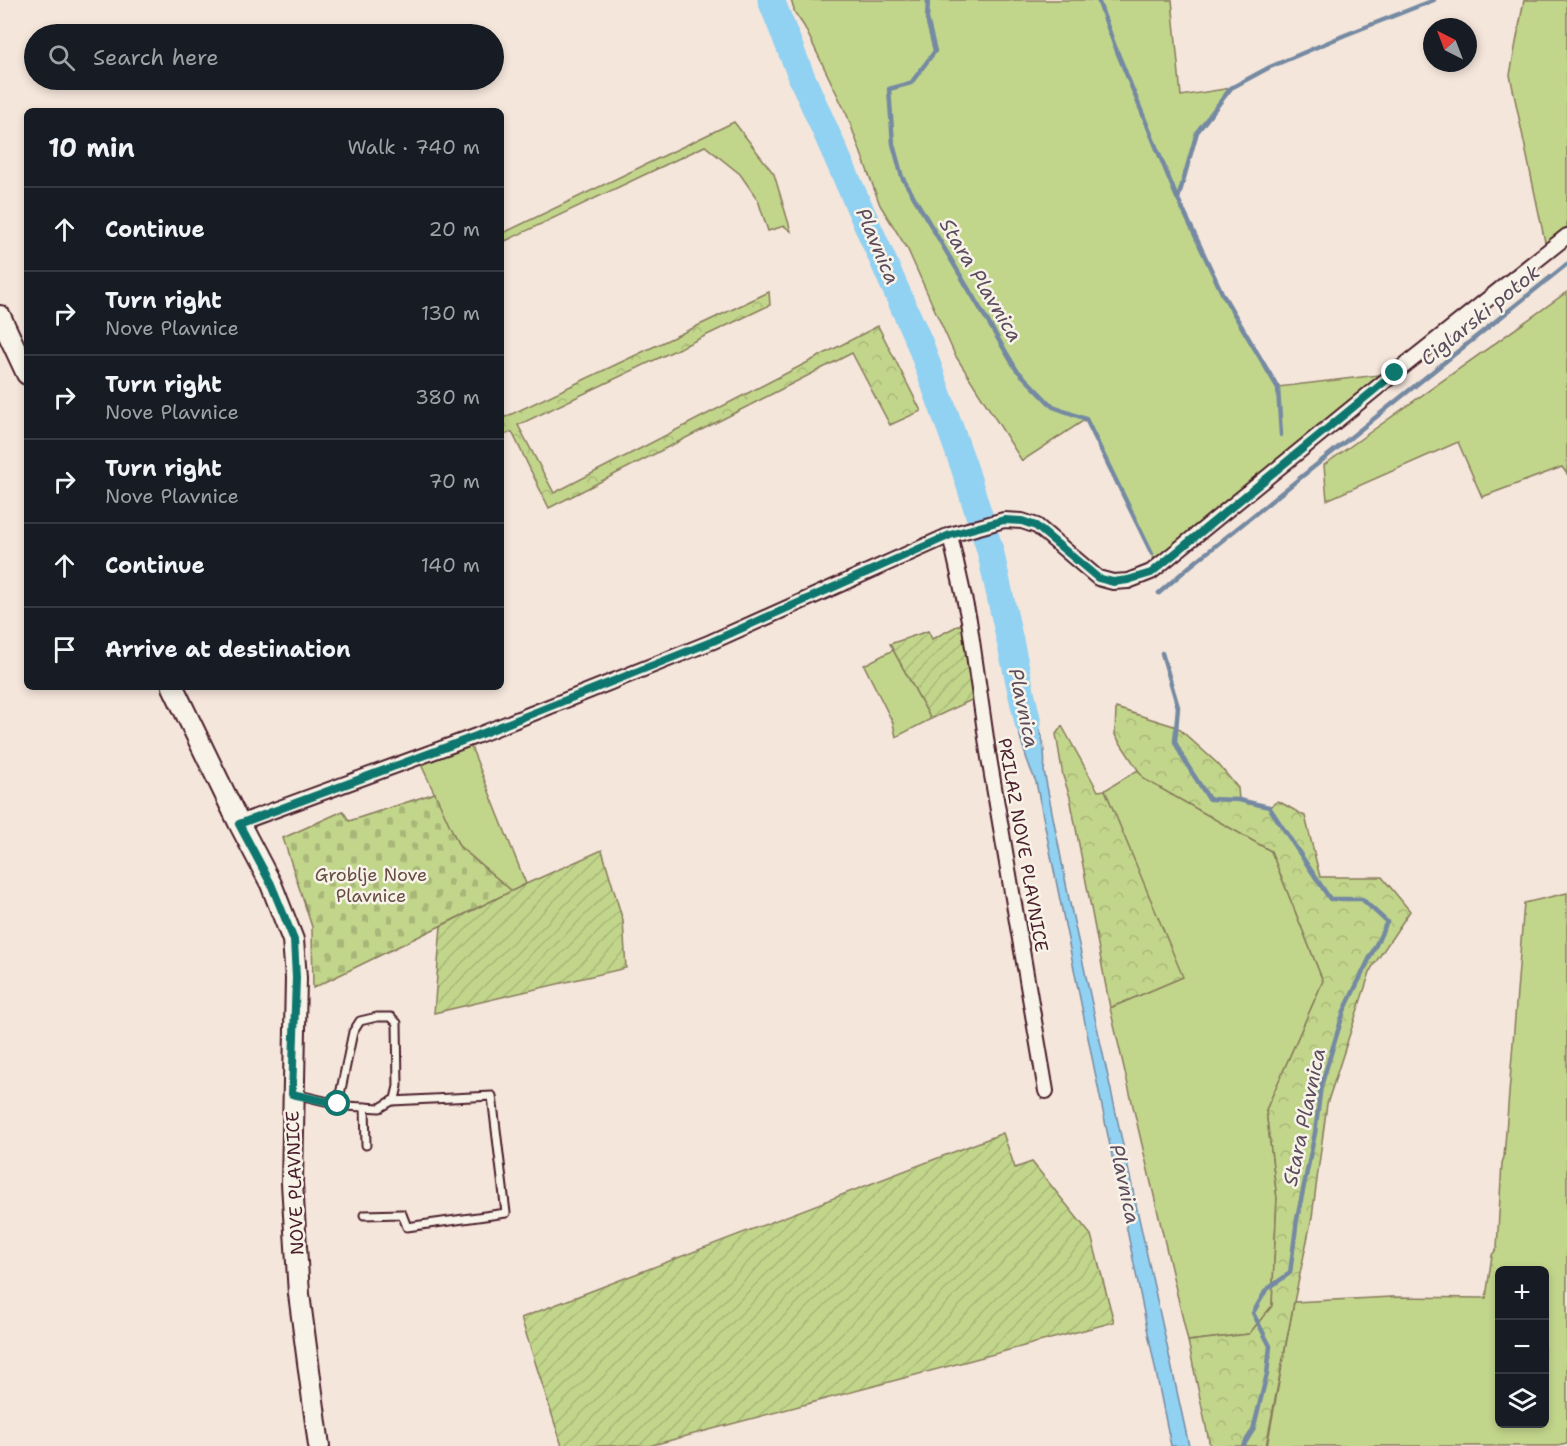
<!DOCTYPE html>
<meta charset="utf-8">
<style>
body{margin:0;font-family:"Shantell Sans",sans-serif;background:#20242c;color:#f1f3f6}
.controls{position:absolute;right:18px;bottom:18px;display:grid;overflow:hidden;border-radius:9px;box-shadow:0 3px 9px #0003}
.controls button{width:54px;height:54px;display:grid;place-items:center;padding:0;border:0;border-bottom:2px solid #363941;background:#171b24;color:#f1f3f6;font:30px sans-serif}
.compass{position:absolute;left:1423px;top:18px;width:54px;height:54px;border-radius:50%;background:#171b24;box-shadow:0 3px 9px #0003;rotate:318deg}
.stop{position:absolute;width:18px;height:18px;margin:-14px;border:4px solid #0f766e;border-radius:50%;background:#fff}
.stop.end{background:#0f766e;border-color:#fff;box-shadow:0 2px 6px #0008}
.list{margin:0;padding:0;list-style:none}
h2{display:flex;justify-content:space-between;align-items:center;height:78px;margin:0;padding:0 24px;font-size:26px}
h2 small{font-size:20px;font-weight:400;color:#9ea1a6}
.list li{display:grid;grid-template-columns:39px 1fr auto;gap:18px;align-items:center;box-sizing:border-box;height:84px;padding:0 24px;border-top:2px solid #363941}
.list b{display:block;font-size:22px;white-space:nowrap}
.list p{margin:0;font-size:20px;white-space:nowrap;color:#9ea1a6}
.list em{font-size:20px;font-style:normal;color:#9ea1a6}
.icon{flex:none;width:33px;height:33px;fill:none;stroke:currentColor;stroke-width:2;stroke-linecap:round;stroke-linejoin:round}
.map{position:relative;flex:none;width:1567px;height:1446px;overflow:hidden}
.search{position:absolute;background:#171b24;box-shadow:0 3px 9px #0003;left:24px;top:24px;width:480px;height:66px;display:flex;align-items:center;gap:15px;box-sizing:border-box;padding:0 21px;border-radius:33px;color:#9ea1a6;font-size:22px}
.panel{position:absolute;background:#171b24;box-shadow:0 3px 9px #0003;left:24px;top:108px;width:480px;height:582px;border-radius:9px}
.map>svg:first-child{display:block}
.grass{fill:#c2d68b;stroke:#867a5b;stroke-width:1.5;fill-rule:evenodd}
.forest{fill:url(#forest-crowns);stroke:#867a5b;stroke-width:1.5}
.cemetery{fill:url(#cemetery-stones);stroke:#867a5b;stroke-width:1.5}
.garden{fill:url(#garden-furrows);stroke:#867a5b;stroke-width:1.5}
.water{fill:#91d1f2;stroke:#758aa2;stroke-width:1.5}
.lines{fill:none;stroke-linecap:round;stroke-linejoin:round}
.stream{stroke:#758aa2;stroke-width:4.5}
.river{stroke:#91d1f2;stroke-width:27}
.lane-casing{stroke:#4a1f2b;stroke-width:11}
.street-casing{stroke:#4a1f2b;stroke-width:18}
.secondary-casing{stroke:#4a1f2b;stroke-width:24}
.lane{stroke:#f7f3e8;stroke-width:7}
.street{stroke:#f7f3e8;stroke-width:14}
.secondary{stroke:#f7f3e8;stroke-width:20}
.route{stroke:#0f766e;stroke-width:8}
.labels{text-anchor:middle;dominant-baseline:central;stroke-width:5;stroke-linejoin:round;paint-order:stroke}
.street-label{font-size:18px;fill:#4a1f2b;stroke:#f7f3e8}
.park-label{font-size:18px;fill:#684d43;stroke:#f7f3e8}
.water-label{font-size:20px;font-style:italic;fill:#5c4c5d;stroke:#f7f3e8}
</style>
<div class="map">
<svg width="1567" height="1446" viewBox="0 0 1567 1446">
<defs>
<pattern id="forest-crowns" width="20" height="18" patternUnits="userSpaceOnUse" patternTransform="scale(1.5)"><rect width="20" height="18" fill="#c2d68b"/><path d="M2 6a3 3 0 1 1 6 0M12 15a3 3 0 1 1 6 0" fill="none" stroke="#a8b778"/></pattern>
<pattern id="cemetery-stones" width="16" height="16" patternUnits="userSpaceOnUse" patternTransform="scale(1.5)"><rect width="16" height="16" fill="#c2d68b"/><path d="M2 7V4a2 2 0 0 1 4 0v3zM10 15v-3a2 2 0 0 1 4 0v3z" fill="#a8b778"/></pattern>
<pattern id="garden-furrows" width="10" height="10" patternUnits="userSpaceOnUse" patternTransform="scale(1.5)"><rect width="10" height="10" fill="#c2d68b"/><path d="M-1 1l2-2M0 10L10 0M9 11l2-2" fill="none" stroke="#a8b778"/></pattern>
</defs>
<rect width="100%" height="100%" fill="#f5e6db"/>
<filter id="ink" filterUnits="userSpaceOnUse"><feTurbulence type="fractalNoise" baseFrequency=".0167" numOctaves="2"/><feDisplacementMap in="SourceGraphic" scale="12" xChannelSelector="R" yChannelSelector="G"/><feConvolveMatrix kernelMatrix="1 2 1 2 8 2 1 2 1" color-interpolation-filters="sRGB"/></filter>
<g filter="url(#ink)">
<g class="grass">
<polygon points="791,0 1172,0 1181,96 1231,88 1197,132 1178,199 1223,295 1278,387 1395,373 1158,567 1086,419 1022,461 955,355 908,250 880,205 847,115 804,26 795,13"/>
<polygon points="1524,0 1567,0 1567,236 1547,252 1510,75"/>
<polygon points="734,122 774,174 791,231 784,226 768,231 758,200 740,174 705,146 501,243 501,234"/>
<polygon points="1567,292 1567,474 1562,467 1482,497 1458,442 1327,500 1324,465"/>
<polygon points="893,650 931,719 896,737 893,723 864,665"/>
<polygon points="468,739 526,884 512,891 459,846 418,758"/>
<polygon points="1138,770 1144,779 1271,851 1323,981 1266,1110 1277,1198 1272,1306 1249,1334 1188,1341 1110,1008 1182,977 1105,790"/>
<path d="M1567,893V1444L1558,1446H1267L1294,1302L1392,1297L1486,1298L1492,1255L1497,1248L1502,1163L1504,1157L1524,903ZM1500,1270H1544V1424H1500Z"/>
</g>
<g class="forest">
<polygon points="769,292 770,305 518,425 554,493 878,326 921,411 890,425 852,353 549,508 512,432 501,436 501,419"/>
<polygon points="1116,708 1177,727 1218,764 1238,788 1239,800 1269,807 1278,801 1305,816 1320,877 1382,877 1410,911 1371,969 1327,1104 1312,1217 1294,1302 1266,1446 1210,1446 1188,1341 1249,1334 1272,1306 1277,1198 1266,1110 1323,981 1271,851 1144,779 1115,735"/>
<polygon points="1062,726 1098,791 1105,790 1183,977 1110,1008 1070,797 1063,776 1056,734"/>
</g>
<polygon class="cemetery" points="435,793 459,846 512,891 313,988 312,927 283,838 343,811 349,821"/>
<g class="garden">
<polygon points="969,620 980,696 931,719 890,644 928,631 932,639"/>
<polygon points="602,850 623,921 626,968 434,1013 441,926 526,884"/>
<polygon points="1003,1133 1015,1168 1032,1162 1091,1235 1114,1322 649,1446 562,1446 521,1318"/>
</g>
<path class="water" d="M1021,689C1037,707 1047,747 1044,771L1069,899L1189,1446H1171L1036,782C1024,755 1015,724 1014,694Z"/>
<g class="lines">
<g class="stream">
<polyline points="928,0 927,19 935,51 911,83 889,89 893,144 902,177 1016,369 1053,407 1086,419 1152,554"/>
<polyline points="1098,0 1114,44 1177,198"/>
<polyline points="1281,435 1278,388 1223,295 1178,199 1197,132 1231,88 1270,67 1345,35 1434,0"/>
<polyline points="1159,593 1189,567 1567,264"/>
<polyline points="1162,653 1178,707 1175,742 1184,760 1209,799 1239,800 1269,807 1330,899 1362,899 1387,922 1344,1011 1321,1086 1315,1133 1297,1219 1290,1273 1266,1290 1253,1313 1270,1346 1267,1374 1253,1430 1243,1446"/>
</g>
<polyline class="river" points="771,0 802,78 920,344 964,467 990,550 1028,723"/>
<defs>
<g id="lane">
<polyline points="295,1094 346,1106 380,1108 395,1099 398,1086 397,1023 391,1017 377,1017 360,1021 353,1032 338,1104"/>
<polyline points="365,1107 366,1145"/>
<polyline points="364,1215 402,1214 407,1227 506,1213 492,1096 392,1101"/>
</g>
<g id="street">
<polyline points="950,535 969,620 988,752 1046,1091"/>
<polyline points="239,823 476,736 711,642 950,535 1004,520 1022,521 1037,526 1098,578 1113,582 1128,581 1151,572 1395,373 1567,236"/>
</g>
<g id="secondary">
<polyline points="0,316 27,374"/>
<polyline points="173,687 239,823 271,884 293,940 296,978 292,1183 299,1294 319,1446"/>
</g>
</defs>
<use href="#lane" class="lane-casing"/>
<use href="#street" class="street-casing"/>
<use href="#secondary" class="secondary-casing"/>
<use href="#lane" class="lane"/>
<use href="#street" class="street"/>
<use href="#secondary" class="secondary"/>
</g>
</g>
<g class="lines" filter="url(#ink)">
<polyline class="route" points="338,1104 292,1094 296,978 294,940 271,884 239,824 476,736 711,642 950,535 1004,520 1022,521 1036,526 1098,578 1113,582 1128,580 1151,573 1395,373"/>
</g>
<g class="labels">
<g class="street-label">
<text transform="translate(1023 845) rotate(80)">PRILAZ NOVE PLAVNICE</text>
<text transform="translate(295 1183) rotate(-92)">NOVE PLAVNICE</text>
</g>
<g class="park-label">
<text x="371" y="875">Groblje Nove<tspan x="371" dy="21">Plavnice</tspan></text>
</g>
<g class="water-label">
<text transform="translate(878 246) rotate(67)">Plavnica</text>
<text transform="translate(981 280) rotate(59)">Stara Plavnica</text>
<text transform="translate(1480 315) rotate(-39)">Ciglarski potok</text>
<text transform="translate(1024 708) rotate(78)">Plavnica</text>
<text transform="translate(1304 1117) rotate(-78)">Stara Plavnica</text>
<text transform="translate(1125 1184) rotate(78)">Plavnica</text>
</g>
</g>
</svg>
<div class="controls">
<button>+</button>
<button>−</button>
<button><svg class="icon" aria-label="layers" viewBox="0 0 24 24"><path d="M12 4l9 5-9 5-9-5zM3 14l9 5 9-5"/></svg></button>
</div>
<svg class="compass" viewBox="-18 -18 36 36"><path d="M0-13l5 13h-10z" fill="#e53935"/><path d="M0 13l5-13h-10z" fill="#9ea1a6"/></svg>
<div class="stop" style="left:338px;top:1104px"></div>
<div class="stop end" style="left:1395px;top:373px"></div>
<div class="search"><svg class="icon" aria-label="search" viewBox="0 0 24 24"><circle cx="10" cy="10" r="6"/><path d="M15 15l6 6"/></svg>Search here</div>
<section class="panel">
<h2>10 min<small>Walk · 740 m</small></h2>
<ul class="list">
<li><svg class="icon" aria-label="ahead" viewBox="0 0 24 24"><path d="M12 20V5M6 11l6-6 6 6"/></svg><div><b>Continue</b></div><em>20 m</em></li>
<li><svg class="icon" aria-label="right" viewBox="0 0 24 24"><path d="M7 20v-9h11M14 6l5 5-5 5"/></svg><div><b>Turn right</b><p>Nove Plavnice</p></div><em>130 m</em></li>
<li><svg class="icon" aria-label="right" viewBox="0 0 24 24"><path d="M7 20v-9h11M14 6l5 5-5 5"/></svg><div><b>Turn right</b><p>Nove Plavnice</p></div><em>380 m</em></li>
<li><svg class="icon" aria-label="right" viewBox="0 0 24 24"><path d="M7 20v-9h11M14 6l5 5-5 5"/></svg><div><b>Turn right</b><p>Nove Plavnice</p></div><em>70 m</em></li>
<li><svg class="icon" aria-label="ahead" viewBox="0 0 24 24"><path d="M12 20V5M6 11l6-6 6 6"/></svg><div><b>Continue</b></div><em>140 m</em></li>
<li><svg class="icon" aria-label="arrive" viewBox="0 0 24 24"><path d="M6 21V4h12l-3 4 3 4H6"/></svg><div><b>Arrive at destination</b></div></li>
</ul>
</section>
</div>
